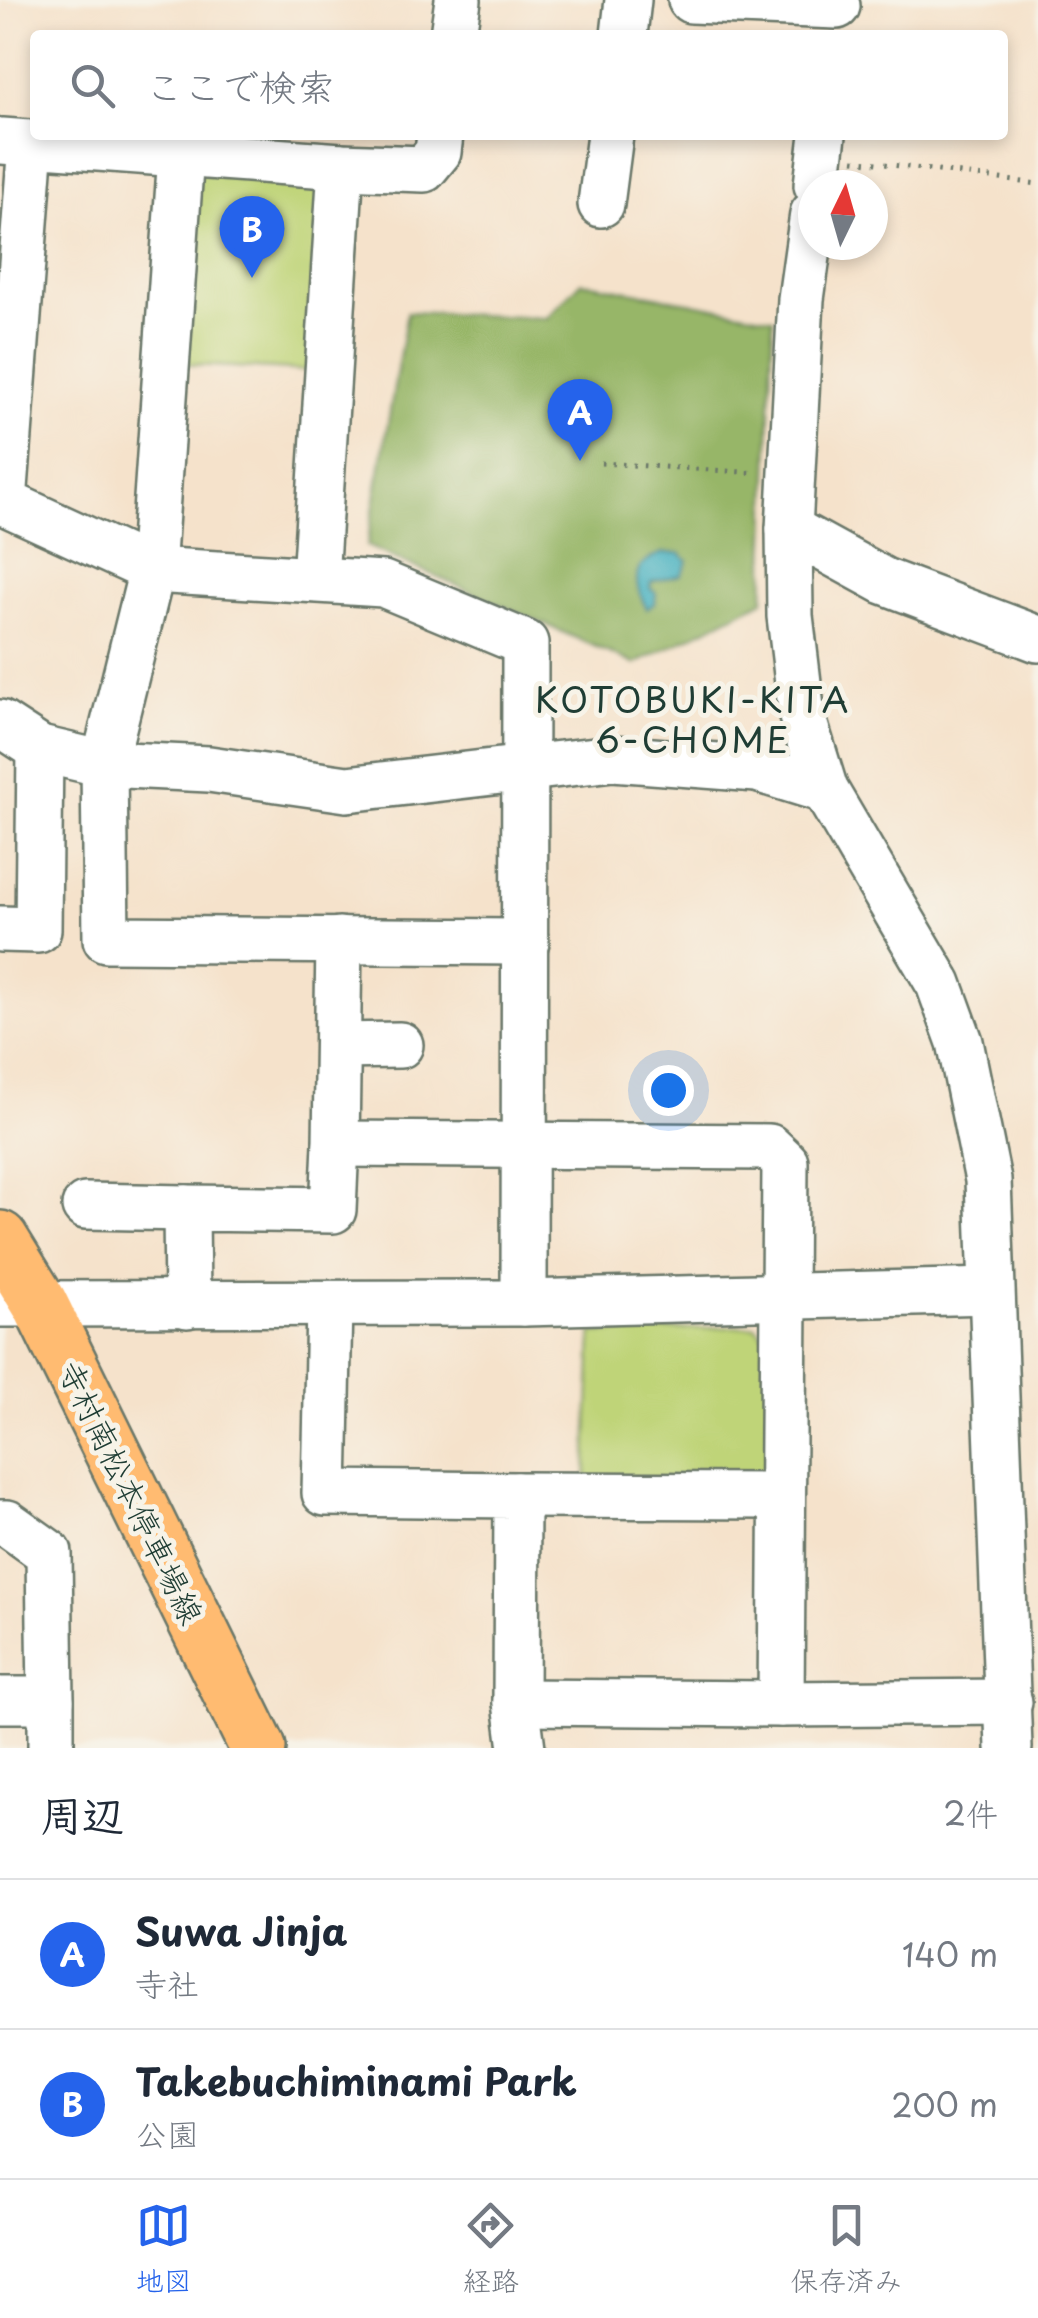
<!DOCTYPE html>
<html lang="ja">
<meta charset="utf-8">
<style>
body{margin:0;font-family:"Playpen Sans","Klee One",sans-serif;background:#f6f6f7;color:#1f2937}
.compass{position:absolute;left:798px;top:170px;width:90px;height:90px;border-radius:50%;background:#fff;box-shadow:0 5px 15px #0003;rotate:5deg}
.you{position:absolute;left:668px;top:1090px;width:35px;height:35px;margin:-25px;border:8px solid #fff;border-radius:50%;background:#1a73e8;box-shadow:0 0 0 15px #1a73e833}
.badge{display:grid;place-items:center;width:65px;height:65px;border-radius:50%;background:#2563eb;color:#fff;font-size:32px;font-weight:700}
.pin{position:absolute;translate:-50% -82px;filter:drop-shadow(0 2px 5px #0008)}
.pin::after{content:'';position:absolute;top:52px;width:35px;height:30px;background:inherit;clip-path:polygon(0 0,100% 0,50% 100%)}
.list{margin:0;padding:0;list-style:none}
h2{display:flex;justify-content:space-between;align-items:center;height:130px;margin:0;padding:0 40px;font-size:42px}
h2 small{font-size:32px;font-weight:400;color:#747a83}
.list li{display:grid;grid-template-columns:65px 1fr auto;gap:30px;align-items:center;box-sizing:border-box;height:150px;padding:0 40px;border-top:2px solid #e0e1e3}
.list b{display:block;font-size:38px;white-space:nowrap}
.list p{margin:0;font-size:32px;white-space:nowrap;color:#747a83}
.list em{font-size:32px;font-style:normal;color:#747a83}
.icon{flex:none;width:55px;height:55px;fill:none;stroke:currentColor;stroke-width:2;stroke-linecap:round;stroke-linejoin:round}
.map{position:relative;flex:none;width:1038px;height:1748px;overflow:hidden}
.search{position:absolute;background:#fff;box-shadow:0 5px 15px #0003;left:30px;right:30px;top:30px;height:110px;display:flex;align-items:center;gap:25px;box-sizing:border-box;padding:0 35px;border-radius:10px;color:#747a83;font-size:38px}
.sheet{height:430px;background:#fff}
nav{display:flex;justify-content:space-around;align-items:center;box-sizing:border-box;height:140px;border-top:2px solid #e0e1e3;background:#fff;font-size:28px;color:#747a83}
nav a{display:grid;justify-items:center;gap:5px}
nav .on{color:#2563eb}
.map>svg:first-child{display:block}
.green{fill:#bfd478;stroke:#6f8856;stroke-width:2.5}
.forest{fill:#97b668;stroke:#5b7a4e;stroke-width:2.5}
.water{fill:#41afbf;stroke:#30767a;stroke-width:2.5}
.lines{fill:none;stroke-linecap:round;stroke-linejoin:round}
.minor-casing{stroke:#6a7769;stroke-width:50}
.major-casing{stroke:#6a7769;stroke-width:60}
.path{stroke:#6a7769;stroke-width:5;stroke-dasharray:2.5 8;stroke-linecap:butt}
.minor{stroke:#fff;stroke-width:45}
.major{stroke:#ffbb71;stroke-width:55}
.labels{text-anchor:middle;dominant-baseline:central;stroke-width:10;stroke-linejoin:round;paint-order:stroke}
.street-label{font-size:32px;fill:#1f3d34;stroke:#f7f3e8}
.neighbourhood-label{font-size:35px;letter-spacing:2.5px;fill:#1f3d34;stroke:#f7f3e8}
</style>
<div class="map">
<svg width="1038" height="1748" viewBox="0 0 1038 1748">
<rect width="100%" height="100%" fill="#f7f3e8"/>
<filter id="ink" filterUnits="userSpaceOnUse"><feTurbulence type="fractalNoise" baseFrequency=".01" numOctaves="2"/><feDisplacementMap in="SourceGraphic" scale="20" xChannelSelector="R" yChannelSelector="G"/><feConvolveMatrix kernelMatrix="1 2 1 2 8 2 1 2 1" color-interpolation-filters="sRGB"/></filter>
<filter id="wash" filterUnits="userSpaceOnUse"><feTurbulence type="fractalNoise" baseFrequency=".0048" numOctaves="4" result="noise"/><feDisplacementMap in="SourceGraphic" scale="40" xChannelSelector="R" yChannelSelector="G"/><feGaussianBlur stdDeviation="2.25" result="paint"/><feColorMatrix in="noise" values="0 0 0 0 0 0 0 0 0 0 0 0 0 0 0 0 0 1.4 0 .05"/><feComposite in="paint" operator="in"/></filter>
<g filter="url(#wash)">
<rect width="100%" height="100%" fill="#f5e2cb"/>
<g class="green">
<polygon points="206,168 312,173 324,191 313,371 180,364 193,181"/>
<polygon points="755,1326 768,1340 768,1471 758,1480 586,1482 592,1333"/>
</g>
<polygon class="forest" points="581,282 773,318 764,600 635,664 367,546 407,312 547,318"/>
<path class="water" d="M663,553H680L688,561L681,575L651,582L650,588L656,593L655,603L647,609C632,582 631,563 663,553Z"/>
</g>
<g filter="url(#ink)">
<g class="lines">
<defs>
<g id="minor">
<polyline points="691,0 837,6"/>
<polyline points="453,35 458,0"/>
<polyline points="624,35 628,0"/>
<polyline points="2,141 341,166 424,169 438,152 440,135"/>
<polyline points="31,143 4,502 152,570 383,584 525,643 524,1303"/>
<polyline points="181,154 152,570 104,764 106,939 526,942"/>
<polyline points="817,185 823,135"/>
<polyline points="601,204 610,135"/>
<polyline points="813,214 801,299 789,529 790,616 802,716 825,790 939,984 960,1042 988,1180 1009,1748"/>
<polyline points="789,529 884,581 1038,639"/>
<polyline points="315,579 341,166"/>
<polyline points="0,723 40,749 104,764 209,769 347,789 613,758 757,769 825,790"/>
<polyline points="0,929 38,930 40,749"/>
<polyline points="338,1046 400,1045"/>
<polyline points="336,1144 769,1147 785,1162 781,1704 516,1702"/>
<polyline points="85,1206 186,1208"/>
<polyline points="0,1304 524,1303 991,1291"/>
<polyline points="187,1305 186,1208 333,1210 336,1144 339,940"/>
<polyline points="329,1305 325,1493 517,1495 516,1702 522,1748"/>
<polyline points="517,1495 781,1496"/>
<polyline points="0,1523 7,1523 49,1553 51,1700"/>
<polyline points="0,1700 51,1700 51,1748"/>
<polyline points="781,1704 1009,1702"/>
</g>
<polyline id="major" points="0,1239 40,1304 258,1748"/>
</defs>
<use href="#minor" class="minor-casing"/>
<use href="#major" class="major-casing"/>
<g class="path">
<polyline points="854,160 1038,184"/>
<polyline points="601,463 758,473"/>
</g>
<use href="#minor" class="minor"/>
<use href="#major" class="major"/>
</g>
</g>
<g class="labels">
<g class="street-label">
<text transform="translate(132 1492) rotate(64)">寺村南松本停車場線</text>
</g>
<g class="neighbourhood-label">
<text x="693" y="698">KOTOBUKI-KITA<tspan x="693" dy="40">6-CHOME</tspan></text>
</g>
</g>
</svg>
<svg class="compass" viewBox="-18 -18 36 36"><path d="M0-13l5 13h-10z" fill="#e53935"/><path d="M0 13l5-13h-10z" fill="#747a83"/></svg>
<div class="you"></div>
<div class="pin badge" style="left:580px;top:461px">A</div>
<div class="pin badge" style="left:252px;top:278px">B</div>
<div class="search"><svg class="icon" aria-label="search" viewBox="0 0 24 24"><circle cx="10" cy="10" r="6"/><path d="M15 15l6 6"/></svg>ここで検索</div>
</div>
<section class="sheet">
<h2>周辺<small>2件</small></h2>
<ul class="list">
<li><span class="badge">A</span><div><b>Suwa Jinja</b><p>寺社</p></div><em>140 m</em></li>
<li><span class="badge">B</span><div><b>Takebuchiminami Park</b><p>公園</p></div><em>200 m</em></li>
</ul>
</section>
<nav>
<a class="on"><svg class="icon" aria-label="map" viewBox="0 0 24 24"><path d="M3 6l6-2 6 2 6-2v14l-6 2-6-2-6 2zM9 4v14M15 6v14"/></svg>地図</a>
<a><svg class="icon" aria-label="directions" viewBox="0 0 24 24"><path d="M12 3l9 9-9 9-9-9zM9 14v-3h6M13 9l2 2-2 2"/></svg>経路</a>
<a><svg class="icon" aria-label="saved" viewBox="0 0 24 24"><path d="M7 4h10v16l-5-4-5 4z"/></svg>保存済み</a>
</nav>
